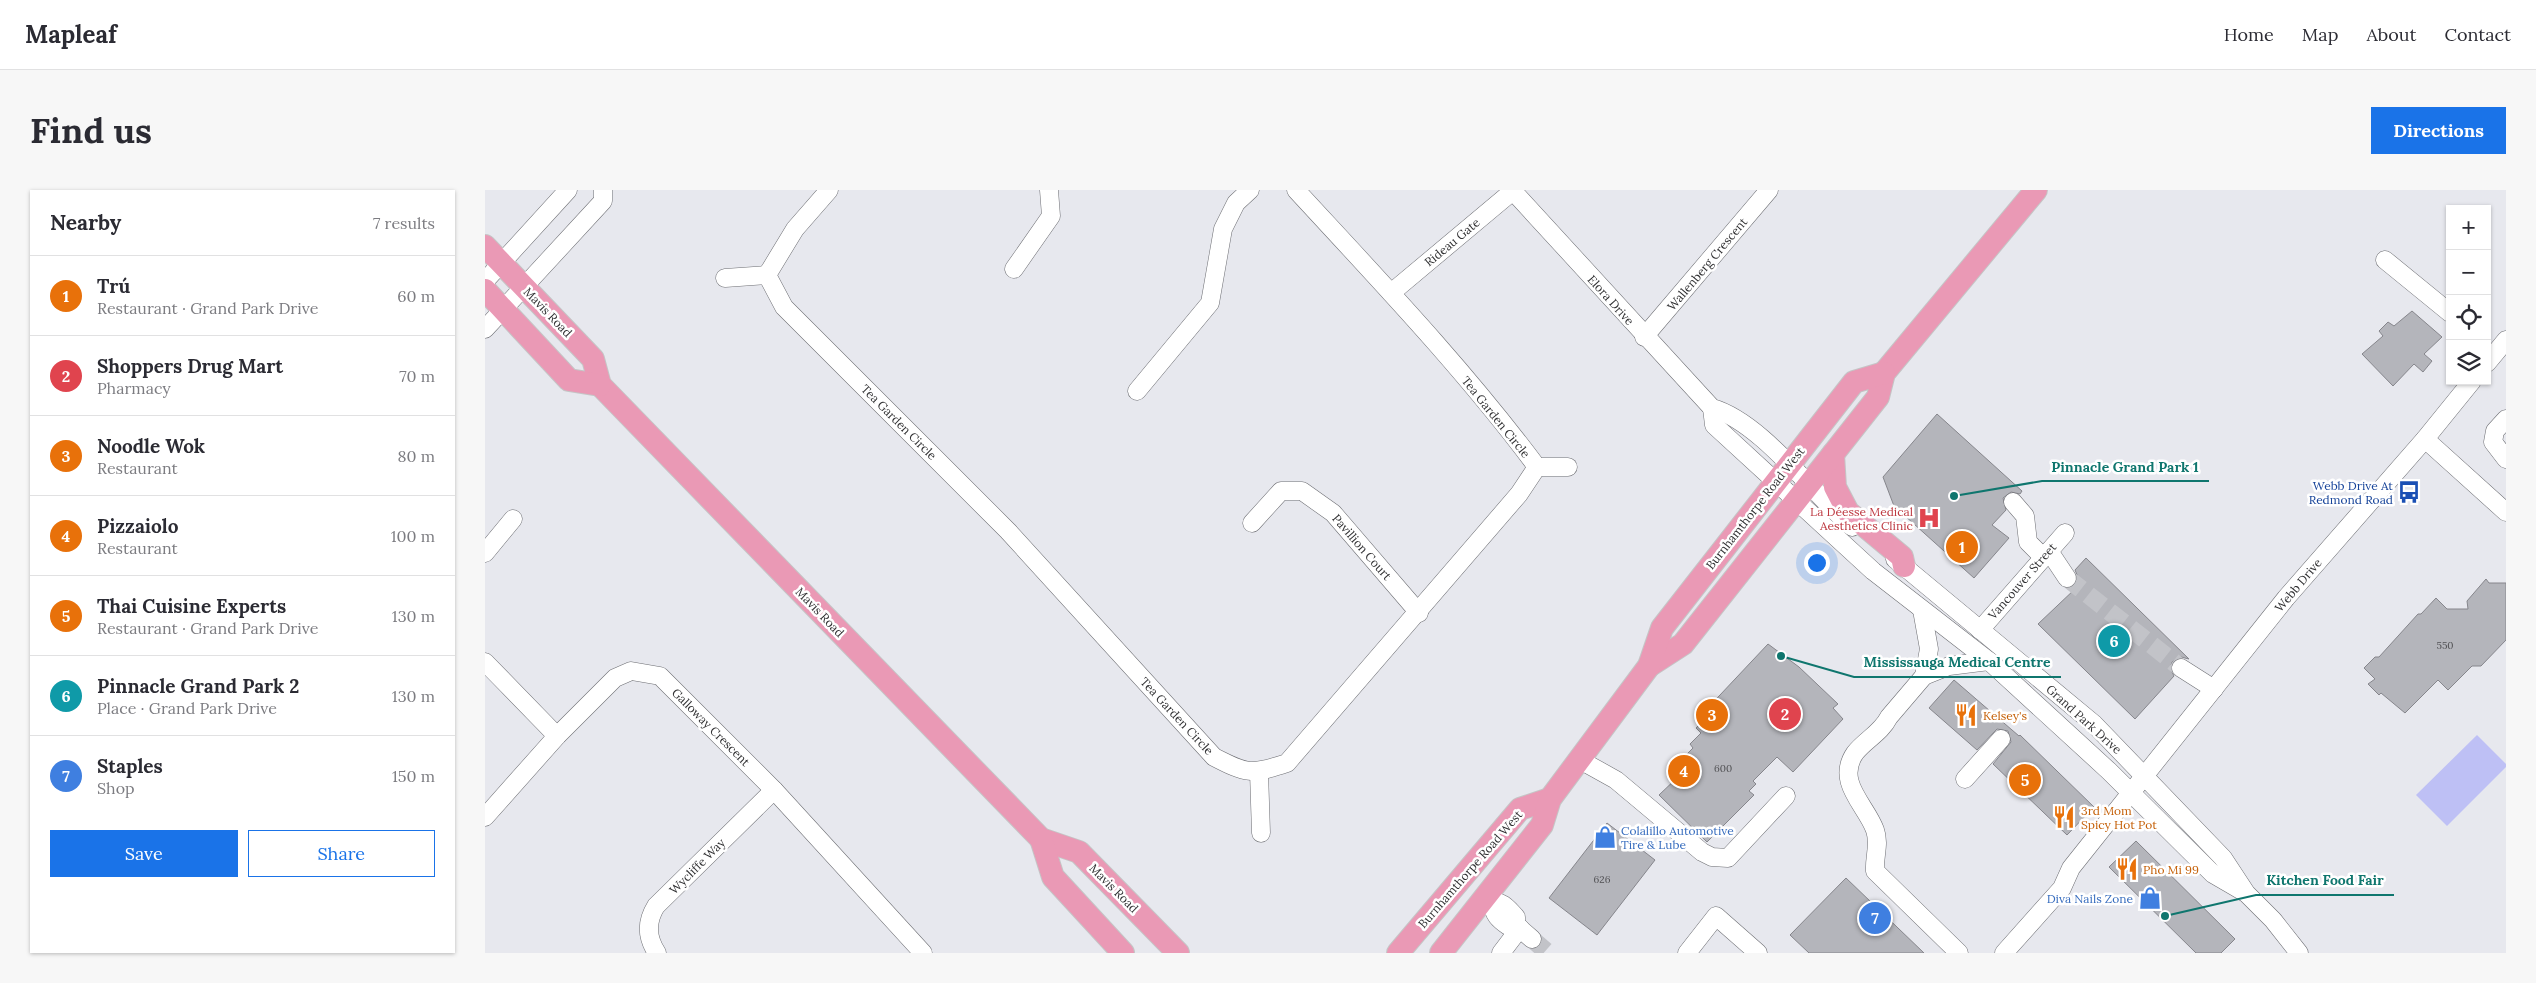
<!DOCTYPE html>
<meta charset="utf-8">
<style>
body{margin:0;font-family:Lora,serif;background:#f7f7f7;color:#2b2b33}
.controls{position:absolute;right:15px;top:15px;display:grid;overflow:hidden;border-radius:0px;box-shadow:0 1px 4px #0004}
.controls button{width:45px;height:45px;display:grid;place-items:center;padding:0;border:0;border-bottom:1px solid #e1e1e2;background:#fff;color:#2b2b33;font:25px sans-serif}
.you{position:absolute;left:1331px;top:372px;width:18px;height:18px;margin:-12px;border:4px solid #fff;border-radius:50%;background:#1a73e8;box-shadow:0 0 0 8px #1a73e833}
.badge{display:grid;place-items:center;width:32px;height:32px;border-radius:50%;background:#1a73e8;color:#fff;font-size:16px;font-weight:700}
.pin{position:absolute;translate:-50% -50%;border:2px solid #fff;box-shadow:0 1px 5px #0006}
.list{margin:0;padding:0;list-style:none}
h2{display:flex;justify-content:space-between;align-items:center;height:65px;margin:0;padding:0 20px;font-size:21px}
h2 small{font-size:16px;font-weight:400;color:#7c7c81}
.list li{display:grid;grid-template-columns:32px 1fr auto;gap:15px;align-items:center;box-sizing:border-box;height:80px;padding:0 20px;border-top:1px solid #e1e1e2}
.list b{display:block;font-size:19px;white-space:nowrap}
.list p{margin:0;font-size:16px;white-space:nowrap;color:#7c7c81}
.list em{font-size:16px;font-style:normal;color:#7c7c81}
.actions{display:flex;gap:10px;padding:15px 20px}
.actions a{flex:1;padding:11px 0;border:1px solid #1a73e8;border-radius:0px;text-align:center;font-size:18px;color:#1a73e8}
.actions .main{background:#1a73e8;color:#fff}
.icon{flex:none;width:28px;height:28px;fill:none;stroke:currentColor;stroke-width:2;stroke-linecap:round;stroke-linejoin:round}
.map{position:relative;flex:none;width:2021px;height:763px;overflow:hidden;border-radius:0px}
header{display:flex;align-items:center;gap:30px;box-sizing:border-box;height:70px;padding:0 25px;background:#fff;border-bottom:1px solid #e1e1e2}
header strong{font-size:24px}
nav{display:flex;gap:28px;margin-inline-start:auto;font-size:18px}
.intro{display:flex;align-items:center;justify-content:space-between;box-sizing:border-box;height:120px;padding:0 30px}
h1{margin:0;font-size:35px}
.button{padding:12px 22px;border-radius:0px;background:#1a73e8;color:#fff;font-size:18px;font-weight:700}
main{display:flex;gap:30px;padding:0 30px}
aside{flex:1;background:#fff;border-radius:0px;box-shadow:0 1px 4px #0004}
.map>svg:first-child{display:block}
.green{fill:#bec0f5}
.building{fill:#b4b5bb;stroke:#86868c}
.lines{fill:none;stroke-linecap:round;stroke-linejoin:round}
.minor-tunnel{stroke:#c2c3c8;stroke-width:18;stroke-dasharray:18 9;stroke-linecap:butt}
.minor-casing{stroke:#6d6e73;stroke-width:19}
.major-casing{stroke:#c5c5c6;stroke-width:24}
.minor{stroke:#fff;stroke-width:18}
.major{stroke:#ea99b5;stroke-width:22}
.labels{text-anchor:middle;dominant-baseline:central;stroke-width:5;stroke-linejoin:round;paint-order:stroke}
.number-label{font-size:10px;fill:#515154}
.street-label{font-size:12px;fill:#303032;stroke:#fff}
.transit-label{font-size:12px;fill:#164399;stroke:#fff;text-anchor:end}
.health-label{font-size:12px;fill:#be3a42;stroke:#fff;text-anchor:end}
.food-label{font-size:12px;fill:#c56008;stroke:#fff;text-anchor:start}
.shop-label{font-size:12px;fill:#366cbe;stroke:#fff;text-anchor:start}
.leader{fill:none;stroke:#0f766e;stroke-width:2}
.callout-dot{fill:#0f766e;stroke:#fff;stroke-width:2}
.callout-label{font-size:14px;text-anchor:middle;font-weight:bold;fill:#0f766e;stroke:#fff;stroke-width:5;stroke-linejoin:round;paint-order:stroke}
</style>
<header>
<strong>Mapleaf</strong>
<nav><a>Home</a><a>Map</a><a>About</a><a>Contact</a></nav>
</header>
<div class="intro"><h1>Find us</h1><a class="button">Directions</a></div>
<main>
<aside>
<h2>Nearby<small>7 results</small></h2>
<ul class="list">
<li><span class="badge" style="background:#e8710a">1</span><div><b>Trú</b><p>Restaurant · Grand Park Drive</p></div><em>60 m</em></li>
<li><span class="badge" style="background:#e0444e">2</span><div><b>Shoppers Drug Mart</b><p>Pharmacy</p></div><em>70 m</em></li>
<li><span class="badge" style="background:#e8710a">3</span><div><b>Noodle Wok</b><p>Restaurant</p></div><em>80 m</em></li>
<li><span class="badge" style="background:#e8710a">4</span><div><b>Pizzaiolo</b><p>Restaurant</p></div><em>100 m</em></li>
<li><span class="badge" style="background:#e8710a">5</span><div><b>Thai Cuisine Experts</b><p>Restaurant · Grand Park Drive</p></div><em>130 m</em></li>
<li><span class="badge" style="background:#0f9aa8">6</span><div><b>Pinnacle Grand Park 2</b><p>Place · Grand Park Drive</p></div><em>130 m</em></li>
<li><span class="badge" style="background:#3f7fe0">7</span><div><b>Staples</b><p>Shop</p></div><em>150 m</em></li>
</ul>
<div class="actions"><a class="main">Save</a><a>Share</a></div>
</aside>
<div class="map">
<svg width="2021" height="763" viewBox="0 0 2021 763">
<rect width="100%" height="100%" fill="#e7e8ee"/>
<polygon class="green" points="1992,545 2021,574 2021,577 1962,636 1931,605"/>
<g class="building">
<polygon points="1927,121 1957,147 1939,164 1947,171 1938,182 1929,174 1908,196 1877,164 1898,146 1894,141 1903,132 1909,136"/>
<polygon points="1452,224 1537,301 1535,304 1526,302 1518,308 1521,320 1507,335 1524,348 1489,388 1409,316 1398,287"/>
<polygon points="1601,368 1704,469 1696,467 1687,472 1685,478 1689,486 1650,529 1553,434 1591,398 1589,396 1593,387 1590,380"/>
<polygon points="2001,389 2004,393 2021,393 2021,450 1996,476 1987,476 1963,500 1953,490 1920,523 1896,503 1894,505 1883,494 1890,489 1879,478 1890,467 1894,467 1933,424 1936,424 1951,408 1962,419 1983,419 1982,411"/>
<polygon points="1283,454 1314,477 1353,514 1348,518 1358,529 1308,582 1292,567 1268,591 1271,594 1264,601 1269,605 1222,652 1174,605 1194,586 1191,583 1202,573 1198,568 1208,558 1205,554 1216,543 1211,538 1223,527 1219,522"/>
<polygon points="1469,490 1534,546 1535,545 1609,617 1582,645 1508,574 1526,552 1523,541 1512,539 1492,560 1444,518"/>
<polygon points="1122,633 1170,670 1112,745 1064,708"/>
<polygon points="1651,651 1750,749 1736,763 1711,763 1624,677"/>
<polygon points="1361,688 1439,763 1324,763 1305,745"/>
</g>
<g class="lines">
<g class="minor-tunnel">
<polyline points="1582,388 1696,478"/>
<polyline points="1047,749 1063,763"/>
</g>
<defs>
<g id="minor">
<path d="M344,0L310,39L282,85L299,117L523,341L729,567C762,584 766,585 802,573L1034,304L1052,277"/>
<path d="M811,0C894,90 979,179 1052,277"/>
<path d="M1027,0L1227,218C1276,232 1327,303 1367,337"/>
<polyline points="1900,70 1965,123"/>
<polyline points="529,79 566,26 564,0"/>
<polyline points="240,88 282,85"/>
<polyline points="0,91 83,0"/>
<polyline points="906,103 1029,0"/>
<polyline points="0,139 118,11 118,0"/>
<polyline points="1159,147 1284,0"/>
<polyline points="2002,173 2021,150"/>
<polyline points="652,201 725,113 738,39 751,13 765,0"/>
<polyline points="1227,218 1229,235 1388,381 1504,471 1624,581 1728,684 1759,702"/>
<polyline points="2021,229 2010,241 2008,252 2021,269"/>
<polyline points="1940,249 2021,322"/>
<polyline points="1052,277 1083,277"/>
<polyline points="1528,312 1540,326 1543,352 1558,367"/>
<polyline points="767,333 796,301 817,301 848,323 934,423"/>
<polyline points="1564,361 1582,388"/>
<polyline points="0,363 28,329"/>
<polyline points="1410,369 1609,534 1738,668 1761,703 1788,730 1814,763"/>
<polyline points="1437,420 1444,459 1439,486"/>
<polyline points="1495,440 1580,343"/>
<polyline points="0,472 72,546"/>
<polyline points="1696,478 1729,499"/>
<polyline points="1095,570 1131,590 1217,662 1227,667 1243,668 1301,606"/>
<polyline points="774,582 776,643"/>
<polyline points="1480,589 1516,549"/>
<polyline points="0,627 72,546 130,488 146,481 175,486 289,600 438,763"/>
<path d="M1001,707C1007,713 1010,711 1017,714C1022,716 1027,723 1031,727V735L1047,749"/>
<path d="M1007,713C1009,725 1013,729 1023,736L1031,735"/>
<path d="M172,763C162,748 161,732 171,716L289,600"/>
<polyline points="1016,763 1035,738"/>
<polyline points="1202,763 1231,726 1273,763"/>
<path d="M1474,763L1390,681C1389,667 1395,654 1390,640C1381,615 1350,592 1370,563C1380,550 1396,543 1404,527L1439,486L1464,476L1504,471"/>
<polyline points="1519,763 1577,698 1586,678 1801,408 1940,249 1987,191"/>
</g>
<g id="major">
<polyline points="0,56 108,169 115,195 556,649 594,662 693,763"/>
<polyline points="0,100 84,190 115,195"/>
<polyline points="1348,264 1350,297 1363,322 1417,367 1419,376"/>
<polyline points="1164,476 1198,454 1393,207 1399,183 1551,0"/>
<polyline points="556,649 568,687 638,763"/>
<polyline points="913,763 1035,619 1065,609"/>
<polyline points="956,763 1057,635 1065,609 1164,476 1177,438 1369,192 1399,183"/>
</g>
</defs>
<use href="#minor" class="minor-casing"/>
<use href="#major" class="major-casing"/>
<use href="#minor" class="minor"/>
<use href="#major" class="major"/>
</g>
<defs>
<symbol id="bus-bare" viewBox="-9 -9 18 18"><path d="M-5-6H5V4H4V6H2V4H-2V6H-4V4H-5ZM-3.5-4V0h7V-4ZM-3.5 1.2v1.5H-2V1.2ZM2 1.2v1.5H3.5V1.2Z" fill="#1a4fb4" stroke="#fff" stroke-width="2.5" paint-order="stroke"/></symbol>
<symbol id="hospital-bare" viewBox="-9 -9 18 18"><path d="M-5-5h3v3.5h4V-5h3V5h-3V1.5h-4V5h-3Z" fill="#e0444e" stroke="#fff" stroke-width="2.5" paint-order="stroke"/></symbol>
<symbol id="restaurant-bare" viewBox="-9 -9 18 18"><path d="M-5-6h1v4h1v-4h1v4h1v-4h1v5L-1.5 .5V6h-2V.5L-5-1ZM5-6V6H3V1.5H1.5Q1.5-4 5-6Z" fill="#e8710a" stroke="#fff" stroke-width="2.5" paint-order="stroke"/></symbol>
<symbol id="shop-bare" viewBox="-9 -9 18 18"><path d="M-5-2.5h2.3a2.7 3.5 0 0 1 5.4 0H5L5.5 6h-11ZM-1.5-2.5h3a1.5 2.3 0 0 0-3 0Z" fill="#3f7fe0" stroke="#fff" stroke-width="2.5" paint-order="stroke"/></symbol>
</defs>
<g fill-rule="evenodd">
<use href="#bus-bare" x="1908" y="286" width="32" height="32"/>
<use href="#hospital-bare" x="1428" y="312" width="32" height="32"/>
<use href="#restaurant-bare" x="1465" y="509" width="32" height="32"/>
<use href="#restaurant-bare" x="1563" y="611" width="32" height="32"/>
<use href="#shop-bare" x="1104" y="631" width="32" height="32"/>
<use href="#restaurant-bare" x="1626" y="663" width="32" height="32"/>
<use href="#shop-bare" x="1649" y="692" width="32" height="32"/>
</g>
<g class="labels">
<g class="number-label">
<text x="1960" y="455">550</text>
<text x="1238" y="578">600</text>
<text x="1117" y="689">626</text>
</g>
<g class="street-label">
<text transform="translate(967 52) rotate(-40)">Rideau Gate</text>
<text transform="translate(1222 74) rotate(-50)">Wallenberg Crescent</text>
<text transform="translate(1126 110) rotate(48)">Elora Drive</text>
<text transform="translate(63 122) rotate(46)">Mavis Road</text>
<text transform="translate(1011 227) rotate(51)">Tea Garden Circle</text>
<text transform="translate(414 232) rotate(45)">Tea Garden Circle</text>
<text transform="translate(1270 318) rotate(-52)">Burnhamthorpe Road West</text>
<text transform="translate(877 357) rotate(49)">Pavillion Court</text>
<text transform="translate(1537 391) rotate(-49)">Vancouver Street</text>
<text transform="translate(1813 395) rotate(-50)">Webb Drive</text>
<text transform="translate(335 422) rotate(46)">Mavis Road</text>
<text transform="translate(692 526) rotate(47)">Tea Garden Circle</text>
<text transform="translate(1599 529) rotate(42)">Grand Park Drive</text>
<text transform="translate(226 537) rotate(45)">Galloway Crescent</text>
<text transform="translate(212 676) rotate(-45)">Wycliffe Way</text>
<text transform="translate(985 679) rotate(-49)">Burnhamthorpe Road West</text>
<text transform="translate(629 698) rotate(45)">Mavis Road</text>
</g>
<g class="transit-label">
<text x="1908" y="295">Webb Drive At<tspan x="1908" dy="14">Redmond Road</tspan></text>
</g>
<g class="health-label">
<text x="1428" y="321">La Déesse Medical<tspan x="1428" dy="14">Aesthetics Clinic</tspan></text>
</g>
<g class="food-label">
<text x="1498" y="525">Kelsey's</text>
<text x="1596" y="620">3rd Mom<tspan x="1596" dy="14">Spicy Hot Pot</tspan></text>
<text x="1658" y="679">Pho Mi 99</text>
</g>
<g class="shop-label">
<text x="1136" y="640">Colalillo Automotive<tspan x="1136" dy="14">Tire &amp; Lube</tspan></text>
<text x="1648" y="708" text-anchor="end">Diva Nails Zone</text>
</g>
</g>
<path class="leader" d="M1469 306L1557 291H1724M1296 466L1369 487H1576M1680 726L1771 705H1909"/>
<g class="callout-dot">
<circle cx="1469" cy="306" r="5"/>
<circle cx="1296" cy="466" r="5"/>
<circle cx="1680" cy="726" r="5"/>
</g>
<g class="callout-label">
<text x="1640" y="282">Pinnacle Grand Park 1</text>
<text x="1472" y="477">Mississauga Medical Centre</text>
<text x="1840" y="695">Kitchen Food Fair</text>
</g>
</svg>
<div class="controls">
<button>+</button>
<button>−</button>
<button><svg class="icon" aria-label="locate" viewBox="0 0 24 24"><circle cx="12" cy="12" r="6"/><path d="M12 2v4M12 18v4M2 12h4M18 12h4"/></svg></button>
<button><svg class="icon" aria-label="layers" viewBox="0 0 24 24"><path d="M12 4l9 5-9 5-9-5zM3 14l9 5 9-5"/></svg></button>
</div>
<div class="you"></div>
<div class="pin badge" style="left:1477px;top:357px;background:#e8710a">1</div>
<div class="pin badge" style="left:1300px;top:524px;background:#e0444e">2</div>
<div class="pin badge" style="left:1227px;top:525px;background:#e8710a">3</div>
<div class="pin badge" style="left:1199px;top:581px;background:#e8710a">4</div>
<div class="pin badge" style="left:1540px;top:590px;background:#e8710a">5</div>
<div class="pin badge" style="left:1629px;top:451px;background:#0f9aa8">6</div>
<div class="pin badge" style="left:1390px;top:728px;background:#3f7fe0">7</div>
</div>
</main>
